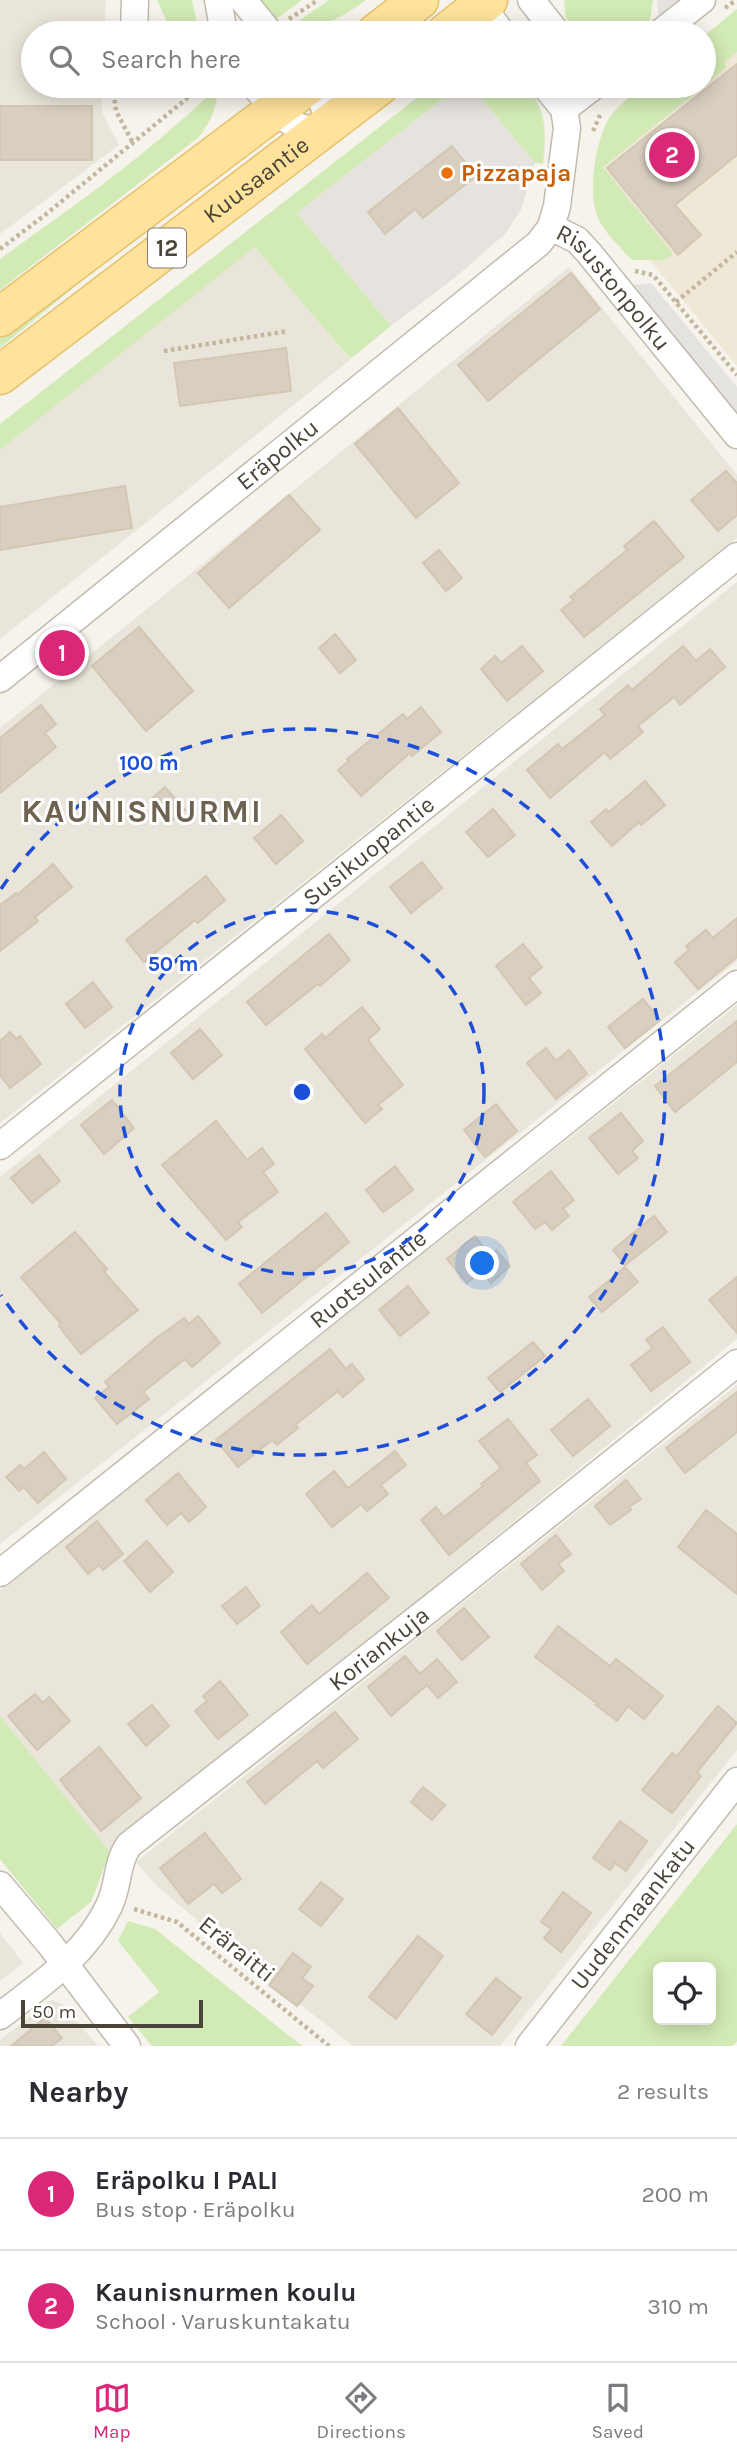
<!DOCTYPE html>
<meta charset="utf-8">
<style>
body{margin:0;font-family:Karla,sans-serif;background:#f7f7f7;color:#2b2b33}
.controls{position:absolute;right:21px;bottom:21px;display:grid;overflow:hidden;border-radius:10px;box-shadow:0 4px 18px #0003}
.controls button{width:63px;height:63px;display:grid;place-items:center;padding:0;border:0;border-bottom:2px solid #e1e1e2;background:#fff;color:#2b2b33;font:35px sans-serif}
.scale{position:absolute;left:21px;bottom:18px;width:182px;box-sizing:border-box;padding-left:7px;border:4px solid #4b4439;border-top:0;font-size:19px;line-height:24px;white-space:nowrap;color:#4b4439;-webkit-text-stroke:5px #fff;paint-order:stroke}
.you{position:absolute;left:483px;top:1264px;width:24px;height:24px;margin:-18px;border:5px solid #fff;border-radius:50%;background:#1a73e8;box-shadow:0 0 0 10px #1a73e833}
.badge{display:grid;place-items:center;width:46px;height:46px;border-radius:50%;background:#db2777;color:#fff;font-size:23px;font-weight:700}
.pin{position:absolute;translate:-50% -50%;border:4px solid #fff;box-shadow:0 2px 7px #0006}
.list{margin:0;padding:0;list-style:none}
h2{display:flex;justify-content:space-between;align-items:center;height:91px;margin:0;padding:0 28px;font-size:30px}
h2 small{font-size:23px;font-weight:400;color:#7c7c81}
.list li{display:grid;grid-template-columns:46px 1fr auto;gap:21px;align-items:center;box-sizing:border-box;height:112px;padding:0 28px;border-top:2px solid #e1e1e2}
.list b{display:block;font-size:26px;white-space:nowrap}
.list p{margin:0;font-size:23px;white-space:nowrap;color:#7c7c81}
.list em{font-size:23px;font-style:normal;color:#7c7c81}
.icon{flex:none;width:38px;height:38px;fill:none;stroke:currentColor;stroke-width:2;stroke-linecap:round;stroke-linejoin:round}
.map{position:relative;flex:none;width:737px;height:2046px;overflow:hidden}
.search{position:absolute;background:#fff;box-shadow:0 4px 18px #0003;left:21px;right:21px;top:21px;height:77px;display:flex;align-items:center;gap:18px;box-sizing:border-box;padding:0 24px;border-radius:38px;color:#7c7c81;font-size:26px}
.sheet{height:315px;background:#fff}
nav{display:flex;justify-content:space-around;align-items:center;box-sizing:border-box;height:98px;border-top:2px solid #e1e1e2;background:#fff;font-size:19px;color:#7c7c81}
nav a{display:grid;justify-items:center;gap:4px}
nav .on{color:#db2777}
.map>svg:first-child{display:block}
.residential{fill:#eae5da}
.industrial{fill:#e6e2dd}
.education{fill:#efe8d6}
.green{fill:#d2eab5;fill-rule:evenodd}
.parking{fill:#e5e3e0}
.building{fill:#d8cfc1;stroke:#d3c7b4;stroke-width:2}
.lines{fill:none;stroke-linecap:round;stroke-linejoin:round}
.minor-casing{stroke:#c2bbae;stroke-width:29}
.primary-casing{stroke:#e6c16a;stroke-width:41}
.path{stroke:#c4b79f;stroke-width:4.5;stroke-dasharray:3.5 3.5;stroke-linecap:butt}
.minor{stroke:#fff;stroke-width:26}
.primary{stroke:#ffe39c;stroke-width:38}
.ring{fill:none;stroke:#1d4ed8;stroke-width:3.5;stroke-dasharray:12 9}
.food-dot{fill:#e8710a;stroke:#fff;stroke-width:2.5}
.labels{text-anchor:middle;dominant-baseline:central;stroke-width:6;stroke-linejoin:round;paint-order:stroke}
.shield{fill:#fff;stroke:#817c74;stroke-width:2}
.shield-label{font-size:23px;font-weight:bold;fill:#4b4439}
.food-label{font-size:24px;font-weight:bold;fill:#c56008;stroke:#fff;text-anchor:start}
.street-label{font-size:24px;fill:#4b4439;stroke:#fff}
.district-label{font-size:32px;font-weight:bold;letter-spacing:2px;fill:#6e6250;stroke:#fff}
.centre{fill:#1d4ed8;stroke:#fff;stroke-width:3.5}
.ring-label{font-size:21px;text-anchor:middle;font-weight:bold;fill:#1d4ed8;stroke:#fff;stroke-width:6;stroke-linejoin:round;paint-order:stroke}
</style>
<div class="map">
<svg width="737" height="2046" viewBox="0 0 737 2046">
<rect width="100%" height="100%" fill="#f6f3ec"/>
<g class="residential">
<polygon points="0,0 106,0 104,33 33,33 33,86 101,86 102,112 119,145 0,234"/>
<polygon points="255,246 350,360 0,639 0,450"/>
<polygon points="569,267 737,475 737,538 0,1123 0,728"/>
<polygon points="737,582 737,961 0,1544 0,1177"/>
<polygon points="737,1005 737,1339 110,1852 0,1716 0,1590"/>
<polygon points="737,1385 737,1750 500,2046 353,2046 248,1963 160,1889 136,1862"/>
<polygon points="0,1933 23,1963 0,1981"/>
<polygon points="51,2000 62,2004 98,2046 0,2046 0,2040"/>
</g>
<polygon class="industrial" points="459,86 471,86 535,163 521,210 505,234 457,276 391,326 297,213"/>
<polygon class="education" points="737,13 737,366 599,198 615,112 648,86 704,86 704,40"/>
<g class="green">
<polygon points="157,0 192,0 199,33 172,33"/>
<polygon points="259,0 302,0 276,19"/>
<path d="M329,0H366C344,16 318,32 290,27Z"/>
<polygon points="564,0 653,0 650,20 634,33 577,33 566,18"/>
<polygon points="737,9 737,52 724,63 727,67 704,86 704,36"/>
<path d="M218,86C217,107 212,120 199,137L0,290V259C75,205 153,151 218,86Z"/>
<polygon points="432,86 459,86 297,213 391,326 350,359 255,247 0,450 0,424"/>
<path d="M471,86H525C548,109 546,135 543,164L535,163Z"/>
<path d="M643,86H704L603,167L673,254L664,260H632C621,248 607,235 600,222C586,197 595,144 608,120C617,106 631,96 643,86Z"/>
<polygon points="133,234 135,237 0,348 0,338"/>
<polygon points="0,1716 110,1852 91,1902 57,1929 0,1859"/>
<path d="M737,1824V2041L733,2046H561ZM658,1967H711V2020H658Z"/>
<polygon points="128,1921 155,1929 302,2046 152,2046 128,2017 159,1992 118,1941"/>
</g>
<g class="parking">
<polygon points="657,0 702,0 666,28 658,14"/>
<polygon points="651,283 737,387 737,435 617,287"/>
</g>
<g class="building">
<polygon points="737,64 737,155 675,205 701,235 678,255 607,168"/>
<rect x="0" y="106" width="92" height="54"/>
<polygon points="452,146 476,176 423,218 415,209 385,234 368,212"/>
<polygon points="571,273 600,309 488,401 458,365"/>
<polygon points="286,348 291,391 180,406 174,363"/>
<polygon points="398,408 459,483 416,518 355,444"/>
<polygon points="726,471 737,483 737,515 718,531 691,500"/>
<polygon points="125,486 132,528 0,550 0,507"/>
<polygon points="289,495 320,530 229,608 198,573"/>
<polygon points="654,521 684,557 584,637 561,610 574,600 570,597 627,550 624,546"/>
<polygon points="439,550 462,578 446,591 423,563"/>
<polygon points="139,627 193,691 146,731 92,666"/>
<polygon points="335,634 356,660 340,673 319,648"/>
<polygon points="522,646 543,671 507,701 481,669 495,656 501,663"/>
<polygon points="683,646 696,661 710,649 725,667 680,705 674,697 638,726 643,732 610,759 605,752 550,798 527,770 558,744 562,749 605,715 600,709 628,685 632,690"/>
<polygon points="41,705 56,724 45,733 56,747 0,793 0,738"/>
<polygon points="421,707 441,732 412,756 410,753 361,796 338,770 349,761 347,759 403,714 407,719"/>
<polygon points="645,781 665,805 641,825 639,822 612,846 591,822 606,809 609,812"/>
<polygon points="165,787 185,810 169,823 150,800"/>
<polygon points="493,809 515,835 488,857 466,832"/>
<polygon points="281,815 303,841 276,864 254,838"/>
<polygon points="422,862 442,888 411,913 390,887"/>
<polygon points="53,864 72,887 35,917 38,921 0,951 0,905 16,893 17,895"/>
<polygon points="206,876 225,900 198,923 195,920 144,962 126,940"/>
<polygon points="737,918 737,957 698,989 675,962 689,950 686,946 706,930 713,938"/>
<polygon points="329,934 350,960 320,986 318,984 266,1025 247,1002"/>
<polygon points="523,944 542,967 529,978 541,993 526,1005 496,966"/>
<polygon points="93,982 112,1007 85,1028 66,1004"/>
<polygon points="643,999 660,1020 625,1048 608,1027"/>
<polygon points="362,1007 380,1029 368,1040 403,1085 378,1105 382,1109 365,1123 305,1049 322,1034 325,1038"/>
<polygon points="737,1021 737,1062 675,1112 655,1086"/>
<polygon points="200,1029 222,1055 193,1079 171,1053"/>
<polygon points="10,1032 16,1039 20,1036 41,1064 10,1088 0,1075 0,1041"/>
<polygon points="546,1048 556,1061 569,1050 587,1074 556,1099 527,1063"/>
<polygon points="112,1100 134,1128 104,1154 81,1125"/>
<polygon points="496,1104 517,1131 485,1157 464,1130"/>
<polygon points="621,1113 643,1141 632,1151 638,1158 618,1174 589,1138"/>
<polygon points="216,1121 247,1160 262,1148 274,1164 263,1172 278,1192 238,1222 242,1227 226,1240 162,1165"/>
<polygon points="39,1155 60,1181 32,1203 11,1178"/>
<polygon points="395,1166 413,1190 383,1212 366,1190"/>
<polygon points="551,1171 574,1200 563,1209 569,1216 552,1230 545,1222 535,1229 513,1202"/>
<polygon points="326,1213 349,1242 262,1313 239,1284"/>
<polygon points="654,1216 667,1232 625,1265 613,1250"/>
<polygon points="75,1232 107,1269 104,1272 138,1310 81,1354 59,1326 61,1324 21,1277"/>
<polygon points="475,1236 490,1255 496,1250 510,1266 491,1283 481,1271 467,1283 447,1259"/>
<polygon points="625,1267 638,1282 602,1312 589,1297"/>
<polygon points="737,1277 737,1333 709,1300"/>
<polygon points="408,1286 429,1313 400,1336 379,1310"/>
<polygon points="198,1316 220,1343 192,1367 185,1359 143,1392 149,1399 117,1424 95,1398 109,1387 105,1382 155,1339 184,1318 189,1324"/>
<polygon points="663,1327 690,1362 651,1391 631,1365 653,1348 646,1340"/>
<polygon points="533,1342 545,1356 500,1392 488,1378"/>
<polygon points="330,1349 346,1369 352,1364 364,1379 343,1397 338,1391 295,1425 298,1428 277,1445 272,1440 238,1467 216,1440"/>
<polygon points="737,1392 737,1432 685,1473 666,1448"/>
<polygon points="588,1399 610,1426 573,1456 551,1430"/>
<polygon points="508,1419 537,1455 526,1463 540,1481 449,1555 421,1520 436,1507 444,1517 483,1486 481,1484 501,1468 479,1441"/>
<polygon points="395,1451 406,1465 381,1485 388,1494 367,1511 361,1504 332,1527 306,1494 334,1471 348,1488"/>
<polygon points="44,1452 66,1479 38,1503 24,1487 19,1491 6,1477 20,1465 24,1469"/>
<polygon points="178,1473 206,1507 189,1522 181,1513 167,1525 146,1500"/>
<polygon points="626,1480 641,1499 629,1507 631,1510 610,1525 595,1506"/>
<polygon points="706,1510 737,1534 737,1594 678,1547"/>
<polygon points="97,1521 123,1554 103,1570 99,1565 88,1574 66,1547"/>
<polygon points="556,1535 571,1554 558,1564 564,1571 542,1590 521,1564"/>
<polygon points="147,1541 173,1572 150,1592 124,1561"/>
<polygon points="367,1573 389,1598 307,1664 281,1632 312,1605 319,1614"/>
<polygon points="246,1587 260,1606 237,1624 222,1606"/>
<polygon points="464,1608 489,1637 462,1660 437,1631"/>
<polygon points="558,1626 610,1666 616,1659 663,1696 644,1719 628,1706 617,1721 596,1705 598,1704 535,1657"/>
<polygon points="405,1656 420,1674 437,1659 457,1682 438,1698 427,1685 391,1716 368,1687"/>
<polygon points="220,1681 248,1715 218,1739 195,1711 207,1701 203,1696"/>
<polygon points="35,1694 43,1703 49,1697 70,1721 37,1750 8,1716"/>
<polygon points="152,1705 169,1726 146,1746 128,1724"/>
<polygon points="718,1706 737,1723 697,1772 701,1776 672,1813 642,1790 672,1753 677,1756"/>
<polygon points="335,1712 358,1739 323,1768 317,1761 265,1804 247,1782"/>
<polygon points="99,1747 141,1798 101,1831 60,1780"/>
<polygon points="423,1787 445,1805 432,1820 411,1802"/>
<polygon points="620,1821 647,1841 626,1871 615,1863 610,1870 593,1858"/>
<polygon points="205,1833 241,1879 222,1893 214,1884 188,1904 160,1868"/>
<polygon points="321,1882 343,1899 321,1926 299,1909"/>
<polygon points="563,1892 591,1913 561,1952 544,1938 551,1929 541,1922"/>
<polygon points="418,1936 443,1956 396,2019 369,1997"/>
<polygon points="293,1953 311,1967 302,1978 313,1986 297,2006 269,1985"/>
<polygon points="496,1978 521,1998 492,2035 466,2014"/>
<polygon points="45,2018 62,2038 52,2046 11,2046"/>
</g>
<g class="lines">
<defs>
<g id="minor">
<polyline points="218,0 224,33"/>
<polyline points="243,0 270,33"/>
<polyline points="477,0 502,33"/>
<polyline points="531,0 557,33"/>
<polyline points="134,33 135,0"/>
<polyline points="660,33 702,0"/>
<path d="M255,86C272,108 292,133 323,130C328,112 324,101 313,86"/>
<polyline points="564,109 594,86"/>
<path id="s1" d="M551,227L577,240L589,253L737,435"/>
<path id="s2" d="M0,679L539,243L551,227L557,206L567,128L564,109L545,86"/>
<path id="s3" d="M0,1146L737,556"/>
<path id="s4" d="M0,1573L737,984"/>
<polyline points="0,1885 49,1943 127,2046"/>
<path id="s5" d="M0,2016C41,1984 86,1955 109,1906C119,1886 116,1863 129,1845L441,1600L737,1363"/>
<path id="s6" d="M529,2046L737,1781"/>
</g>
<g id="primary">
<polyline points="376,33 419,0"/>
<polyline points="446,33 488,0"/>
<polyline points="0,317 307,86"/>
<path id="s7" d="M0,375L379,86"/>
</g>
</defs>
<use href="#minor" class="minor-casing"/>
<use href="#primary" class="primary-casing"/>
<g class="path">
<polyline points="725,8 736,0"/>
<polyline points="289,19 318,0"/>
<polyline points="113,86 116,111 133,143"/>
<polyline points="618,94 628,86"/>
<polyline points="593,131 601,113"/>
<polyline points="0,249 45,215 202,86"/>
<polyline points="635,271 653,275 737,375"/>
<polyline points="676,302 737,252"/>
<polyline points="164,351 288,331"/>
<polyline points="134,1909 177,1922 329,2046"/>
</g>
<use href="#minor" class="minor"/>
<use href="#primary" class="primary"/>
</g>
<g class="ring">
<circle cx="302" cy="1092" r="182"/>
<path d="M1 889A363 363 0 1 1 1 1295"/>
</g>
<circle class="food-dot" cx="447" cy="173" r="7"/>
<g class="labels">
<rect class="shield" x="148" y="228.5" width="38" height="39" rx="5"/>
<g class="shield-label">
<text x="167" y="248">12</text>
</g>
<g class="food-label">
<text x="461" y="173">Pizzapaja</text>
</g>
<g class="street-label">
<text stroke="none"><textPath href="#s7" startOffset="322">Kuusaantie</textPath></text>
<text stroke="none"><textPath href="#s1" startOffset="88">Risustonpolku</textPath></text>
<text stroke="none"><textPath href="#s2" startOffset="357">Eräpolku</textPath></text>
<text stroke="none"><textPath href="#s3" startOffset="472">Susikuopantie</textPath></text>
<text stroke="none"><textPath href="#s4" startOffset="471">Ruotsulantie</textPath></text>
<text stroke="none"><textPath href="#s5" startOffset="539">Koriankuja</textPath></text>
<text stroke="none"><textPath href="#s6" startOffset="168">Uudenmaankatu</textPath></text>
<text transform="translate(237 1949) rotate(39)">Eräraitti</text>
</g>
<g class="district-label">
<text x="142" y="811">KAUNISNURMI</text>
</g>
</g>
<circle cx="302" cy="1092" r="10" class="centre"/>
<g class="ring-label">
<text x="149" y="770">100 m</text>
<text x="173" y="971">50 m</text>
</g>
</svg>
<div class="controls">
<button><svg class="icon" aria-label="locate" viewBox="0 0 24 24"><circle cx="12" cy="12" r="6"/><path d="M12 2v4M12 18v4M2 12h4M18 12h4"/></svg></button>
</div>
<div class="scale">50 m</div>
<div class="you"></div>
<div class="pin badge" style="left:62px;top:653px">1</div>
<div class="pin badge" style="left:672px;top:155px">2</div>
<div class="search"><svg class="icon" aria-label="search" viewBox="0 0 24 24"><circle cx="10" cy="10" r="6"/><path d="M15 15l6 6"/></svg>Search here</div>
</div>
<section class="sheet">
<h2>Nearby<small>2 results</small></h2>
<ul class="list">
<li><span class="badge">1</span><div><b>Eräpolku I PALI</b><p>Bus stop · Eräpolku</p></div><em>200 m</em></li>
<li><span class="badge">2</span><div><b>Kaunisnurmen koulu</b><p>School · Varuskuntakatu</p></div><em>310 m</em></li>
</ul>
</section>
<nav>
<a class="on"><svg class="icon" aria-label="map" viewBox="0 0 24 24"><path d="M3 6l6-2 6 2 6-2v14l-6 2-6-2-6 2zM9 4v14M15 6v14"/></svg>Map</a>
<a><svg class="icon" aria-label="directions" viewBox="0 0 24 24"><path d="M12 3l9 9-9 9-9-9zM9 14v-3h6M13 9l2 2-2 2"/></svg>Directions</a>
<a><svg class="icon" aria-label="saved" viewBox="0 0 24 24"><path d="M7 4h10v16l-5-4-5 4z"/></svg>Saved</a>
</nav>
